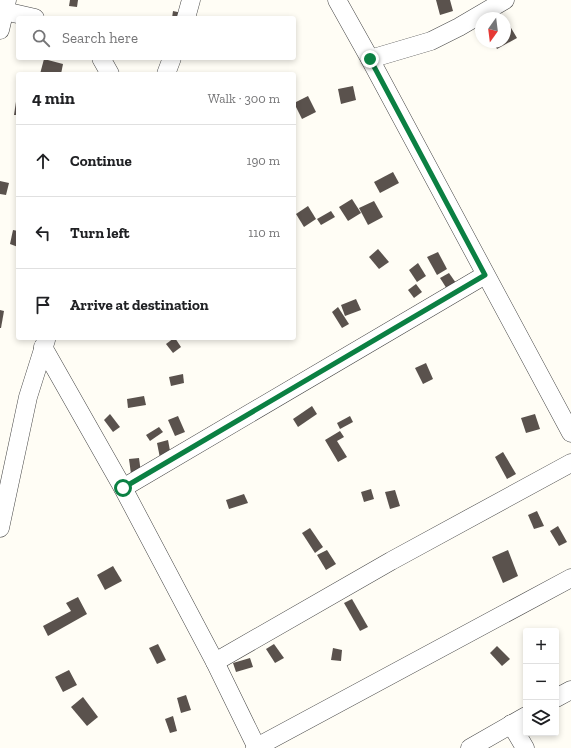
<!DOCTYPE html>
<meta charset="utf-8">
<style>
body{margin:0;font-family:"Zilla Slab",serif;background:#f2f2f2;color:#202124}
.controls{position:absolute;right:12px;bottom:12px;display:grid;overflow:hidden;border-radius:4px;box-shadow:0 2px 6px #0003}
.controls button{width:36px;height:36px;display:grid;place-items:center;padding:0;border:0;border-bottom:1px solid #e0e0e0;background:#fff;color:#202124;font:20px sans-serif}
.compass{position:absolute;left:475px;top:12px;width:36px;height:36px;border-radius:50%;background:#fff;box-shadow:0 2px 6px #0003;rotate:194deg}
.stop{position:absolute;width:12px;height:12px;margin:-9px;border:3px solid #0b8043;border-radius:50%;background:#fff}
.stop.end{background:#0b8043;border-color:#fff;box-shadow:0 1px 4px #0008}
.list{margin:0;padding:0;list-style:none}
h2{display:flex;justify-content:space-between;align-items:center;height:52px;margin:0;padding:0 16px;font-size:17px}
h2 small{font-size:13px;font-weight:400;color:#757577}
.list li{display:grid;grid-template-columns:26px 1fr auto;gap:12px;align-items:center;box-sizing:border-box;height:72px;padding:0 16px;border-top:1px solid #e0e0e0}
.list b{display:block;font-size:15px;white-space:nowrap}
.list em{font-size:13px;font-style:normal;color:#757577}
.icon{flex:none;width:22px;height:22px;fill:none;stroke:currentColor;stroke-width:2;stroke-linecap:round;stroke-linejoin:round}
.map{position:relative;flex:none;width:571px;height:748px;overflow:hidden}
.search{position:absolute;background:#fff;box-shadow:0 2px 6px #0003;left:16px;top:16px;width:280px;height:44px;display:flex;align-items:center;gap:10px;box-sizing:border-box;padding:0 14px;border-radius:4px;color:#757577;font-size:15px}
.panel{position:absolute;background:#fff;box-shadow:0 2px 6px #0003;left:16px;top:72px;width:280px;height:268px;border-radius:4px}
.map>svg:first-child{display:block}
.building{fill:#5a524d}
.lines{fill:none;stroke-linecap:round;stroke-linejoin:round}
.minor-casing{stroke:#444;stroke-width:19}
.minor{stroke:#fff;stroke-width:18}
.route{stroke:#0b8043;stroke-width:5}
</style>
<div class="map">
<svg width="571" height="748" viewBox="0 0 571 748">
<rect width="100%" height="100%" fill="#fffdf5"/>
<g class="building">
<polygon points="70,0 78,0 77,7 69,6"/>
<polygon points="436,0 450,0 453,11 440,15"/>
<polygon points="173,11 182,13 181,18 172,18"/>
<polygon points="507,21 517,38 497,49 493,42 505,42 505,23"/>
<polygon points="44,59 63,64 61,74 40,74"/>
<polygon points="353,86 356,100 341,104 338,89"/>
<polygon points="17,95 18,95 18,115 14,115"/>
<polygon points="308,96 316,112 302,119 294,103"/>
<polygon points="393,172 399,183 380,193 374,182"/>
<polygon points="0,181 9,183 6,195 0,194"/>
<polygon points="352,199 361,213 348,221 339,207"/>
<polygon points="374,201 383,217 368,225 359,208"/>
<polygon points="308,206 316,219 304,227 296,214"/>
<polygon points="331,211 335,217 321,225 317,219"/>
<polygon points="13,230 18,231 18,247 10,244"/>
<polygon points="378,249 389,262 379,269 369,257"/>
<polygon points="438,252 447,269 437,275 427,257"/>
<polygon points="418,263 426,276 417,282 409,270"/>
<polygon points="449,273 456,283 447,289 440,278"/>
<polygon points="416,284 422,292 414,298 408,290"/>
<polygon points="356,299 361,310 345,316 341,305"/>
<polygon points="338,307 349,324 342,328 332,312"/>
<polygon points="0,310 4,311 1,328 0,328"/>
<polygon points="174,338 175,338 181,347 173,353 166,344"/>
<polygon points="426,363 433,379 423,384 415,368"/>
<polygon points="183,374 184,383 171,386 169,377"/>
<polygon points="144,396 146,405 128,408 127,399"/>
<polygon points="312,406 317,414 298,427 293,419"/>
<polygon points="110,414 120,427 113,432 104,420"/>
<polygon points="535,414 540,429 526,433 521,418"/>
<polygon points="178,416 185,432 175,436 168,420"/>
<polygon points="350,416 353,422 340,429 337,423"/>
<polygon points="159,427 163,432 150,441 146,435"/>
<polygon points="340,431 344,437 337,441 347,457 338,462 325,440"/>
<polygon points="168,440 171,456 160,458 157,443"/>
<polygon points="503,452 516,474 507,479 495,457"/>
<polygon points="139,458 141,473 131,474 129,459"/>
<polygon points="371,489 374,499 364,502 361,492"/>
<polygon points="395,490 400,506 390,509 385,492"/>
<polygon points="244,494 248,503 229,509 226,500"/>
<polygon points="537,511 544,526 534,529 528,515"/>
<polygon points="558,526 567,542 559,546 550,531"/>
<polygon points="310,528 323,547 315,553 302,533"/>
<polygon points="327,550 336,564 326,570 317,555"/>
<polygon points="508,550 518,576 503,583 492,557"/>
<polygon points="113,566 122,581 105,590 97,575"/>
<polygon points="78,597 87,614 48,636 43,626 71,611 66,603"/>
<polygon points="352,599 368,627 360,631 344,603"/>
<polygon points="158,644 166,660 157,664 149,648"/>
<polygon points="274,644 284,658 275,663 266,649"/>
<polygon points="497,646 510,659 502,666 490,653"/>
<polygon points="333,648 342,650 341,661 331,660"/>
<polygon points="250,658 253,667 236,672 233,663"/>
<polygon points="69,670 77,685 63,692 55,677"/>
<polygon points="186,695 191,710 181,713 177,698"/>
<polygon points="83,697 98,717 87,726 71,707"/>
<polygon points="173,716 177,731 170,733 165,719"/>
</g>
<g class="lines">
<defs>
<g id="minor">
<polyline points="337,0 370,59 571,433"/>
<polyline points="0,10 35,18"/>
<polyline points="186,18 191,0"/>
<polyline points="0,30 7,0"/>
<polyline points="101,58 110,74"/>
<polyline points="370,59 431,41 459,27 505,0"/>
<polyline points="166,74 172,58"/>
<polyline points="43,347 123,488 215,662 257,748"/>
<polyline points="123,488 485,275"/>
<polyline points="0,528 28,397 46,340"/>
<polyline points="215,662 391,561 571,463"/>
<polyline points="556,698 571,690"/>
<polyline points="511,724 525,748"/>
<polyline points="255,748 571,578"/>
<polyline points="470,748 526,716"/>
</g>
</defs>
<use href="#minor" class="minor-casing"/>
<use href="#minor" class="minor"/>
</g>
<g class="lines">
<polyline class="route" points="123,488 485,275 370,59"/>
</g>
</svg>
<div class="controls">
<button>+</button>
<button>−</button>
<button><svg class="icon" aria-label="layers" viewBox="0 0 24 24"><path d="M12 4l9 5-9 5-9-5zM3 14l9 5 9-5"/></svg></button>
</div>
<svg class="compass" viewBox="-18 -18 36 36"><path d="M0-13l5 13h-10z" fill="#e53935"/><path d="M0 13l5-13h-10z" fill="#757577"/></svg>
<div class="stop" style="left:123px;top:488px"></div>
<div class="stop end" style="left:370px;top:59px"></div>
<div class="search"><svg class="icon" aria-label="search" viewBox="0 0 24 24"><circle cx="10" cy="10" r="6"/><path d="M15 15l6 6"/></svg>Search here</div>
<section class="panel">
<h2>4 min<small>Walk · 300 m</small></h2>
<ul class="list">
<li><svg class="icon" aria-label="ahead" viewBox="0 0 24 24"><path d="M12 20V5M6 11l6-6 6 6"/></svg><div><b>Continue</b></div><em>190 m</em></li>
<li><svg class="icon" aria-label="left" viewBox="0 0 24 24"><path d="M17 20v-9H6M10 6l-5 5 5 5"/></svg><div><b>Turn left</b></div><em>110 m</em></li>
<li><svg class="icon" aria-label="arrive" viewBox="0 0 24 24"><path d="M6 21V4h12l-3 4 3 4H6"/></svg><div><b>Arrive at destination</b></div></li>
</ul>
</section>
</div>
